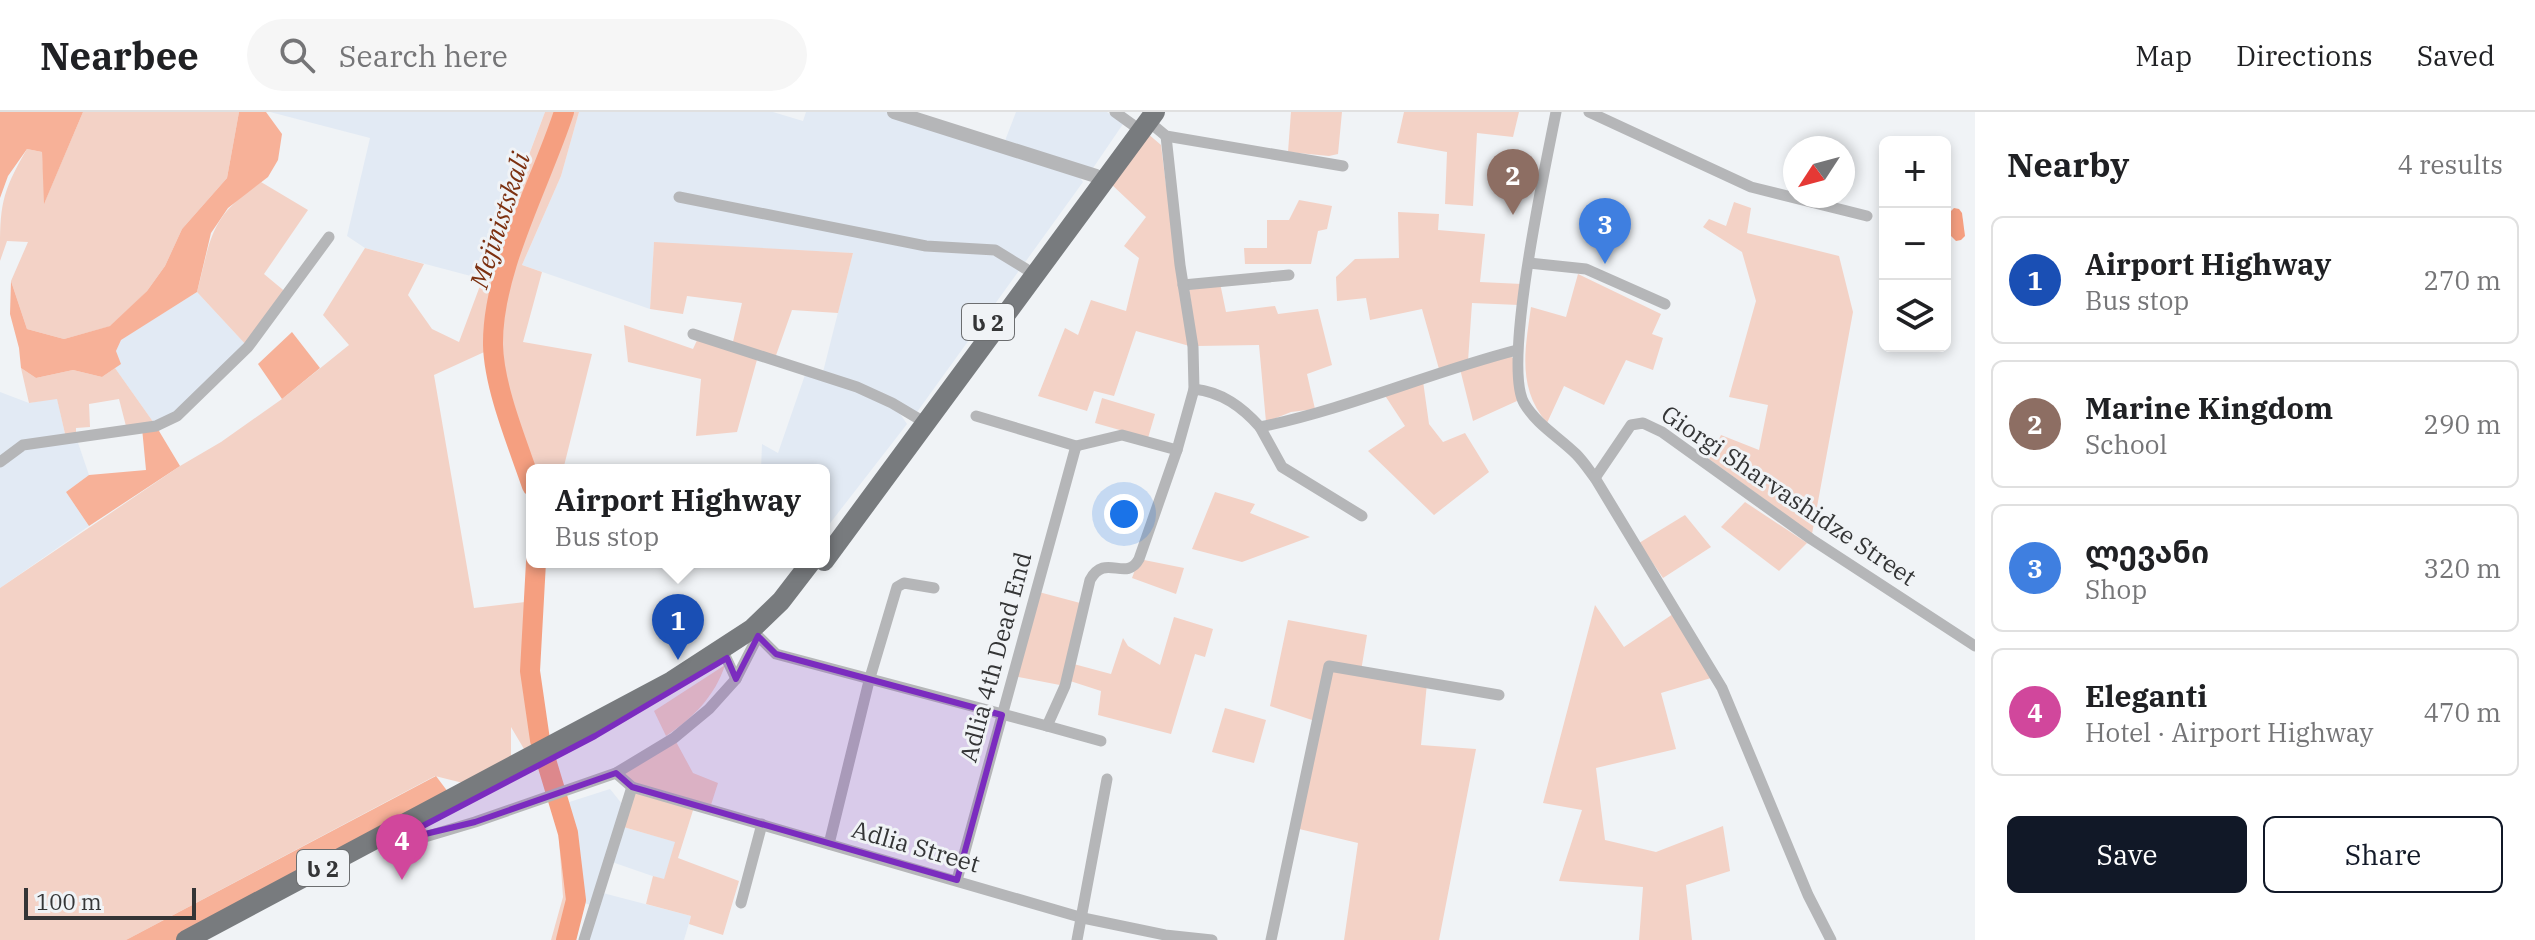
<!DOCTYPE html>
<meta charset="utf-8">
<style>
body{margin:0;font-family:"IBM Plex Serif","Noto Sans Georgian",serif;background:#f6f6f6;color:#202124}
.controls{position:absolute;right:24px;top:24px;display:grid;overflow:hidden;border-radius:12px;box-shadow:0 4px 12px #0003}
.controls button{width:72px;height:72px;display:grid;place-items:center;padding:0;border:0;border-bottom:2px solid #e0e0e0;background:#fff;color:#202124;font:40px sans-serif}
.compass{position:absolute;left:1783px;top:24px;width:72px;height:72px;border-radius:50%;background:#fff;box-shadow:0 4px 12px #0003;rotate:234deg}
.scale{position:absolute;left:24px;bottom:20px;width:172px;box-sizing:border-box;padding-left:8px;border:4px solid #343536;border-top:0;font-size:22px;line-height:28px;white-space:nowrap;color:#343536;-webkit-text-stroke:6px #f0f3f6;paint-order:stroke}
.you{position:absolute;left:1124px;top:402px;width:28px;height:28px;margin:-20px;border:6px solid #fff;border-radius:50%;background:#1a73e8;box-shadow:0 0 0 12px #1a73e833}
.badge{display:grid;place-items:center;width:52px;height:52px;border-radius:50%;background:#111827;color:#fff;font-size:26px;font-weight:700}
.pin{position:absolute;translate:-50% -66px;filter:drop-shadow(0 2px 4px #0008)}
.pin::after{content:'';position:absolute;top:42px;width:28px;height:24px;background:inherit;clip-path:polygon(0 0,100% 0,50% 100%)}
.popup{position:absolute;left:526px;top:352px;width:304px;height:104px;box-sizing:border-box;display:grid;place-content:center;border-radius:12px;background:#fff;filter:drop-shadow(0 2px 6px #0005);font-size:26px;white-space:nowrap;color:#757577}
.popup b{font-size:30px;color:#202124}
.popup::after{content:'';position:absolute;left:50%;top:100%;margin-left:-16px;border:16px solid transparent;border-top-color:#fff}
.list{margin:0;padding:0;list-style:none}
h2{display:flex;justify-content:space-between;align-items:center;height:104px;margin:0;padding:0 32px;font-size:34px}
h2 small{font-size:26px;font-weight:400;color:#757577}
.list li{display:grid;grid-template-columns:52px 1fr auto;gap:24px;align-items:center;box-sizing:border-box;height:128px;margin:0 16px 16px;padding:0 16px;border:2px solid #e0e0e0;border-radius:12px}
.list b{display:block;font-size:30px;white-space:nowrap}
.list p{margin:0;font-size:26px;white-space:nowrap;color:#757577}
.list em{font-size:26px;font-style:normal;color:#757577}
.actions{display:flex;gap:16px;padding:24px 32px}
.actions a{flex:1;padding:18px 0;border:2px solid #111827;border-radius:12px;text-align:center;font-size:28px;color:#111827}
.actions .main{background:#111827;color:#fff}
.icon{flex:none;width:44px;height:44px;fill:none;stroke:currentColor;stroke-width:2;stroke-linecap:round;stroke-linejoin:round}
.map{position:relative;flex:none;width:1975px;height:828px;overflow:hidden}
header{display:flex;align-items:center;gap:48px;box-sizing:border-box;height:112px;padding:0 40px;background:#fff;border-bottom:2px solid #e0e0e0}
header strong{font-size:38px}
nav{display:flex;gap:44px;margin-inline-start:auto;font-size:28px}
.search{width:560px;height:72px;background:#f6f6f6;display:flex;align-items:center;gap:20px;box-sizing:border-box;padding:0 28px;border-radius:44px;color:#757577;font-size:30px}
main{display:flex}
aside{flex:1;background:#fff}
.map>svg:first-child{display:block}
.built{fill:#e2eaf4}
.green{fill:#f3d2c6}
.forest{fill:#f7b198}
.water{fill:#f59f80}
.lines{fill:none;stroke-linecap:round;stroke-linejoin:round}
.river{stroke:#f59f80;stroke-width:20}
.minor{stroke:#b5b6b8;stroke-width:11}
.tertiary{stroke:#b5b6b8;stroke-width:14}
.trunk{stroke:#787b7e;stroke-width:20}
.marked{fill:#7b2cbf;fill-opacity:0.2;stroke:#7b2cbf;stroke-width:6;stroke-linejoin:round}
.labels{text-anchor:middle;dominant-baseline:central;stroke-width:6;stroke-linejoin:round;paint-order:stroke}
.shield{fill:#f0f3f6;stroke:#6c6e70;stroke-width:2}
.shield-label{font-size:22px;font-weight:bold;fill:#343536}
.street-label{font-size:24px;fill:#343536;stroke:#f0f3f6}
.water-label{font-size:26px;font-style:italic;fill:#7c3010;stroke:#f0f3f6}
</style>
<header>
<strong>Nearbee</strong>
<div class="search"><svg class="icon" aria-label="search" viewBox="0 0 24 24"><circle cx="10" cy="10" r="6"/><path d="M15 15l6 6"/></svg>Search here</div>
<nav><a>Map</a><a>Directions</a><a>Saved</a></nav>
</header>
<main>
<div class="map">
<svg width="1975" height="828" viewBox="0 0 1975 828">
<rect width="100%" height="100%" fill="#f0f3f6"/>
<g class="built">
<polygon points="270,0 545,0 482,167 365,136 347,124 370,26"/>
<polygon points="579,0 773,0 803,9 806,0 894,0 1003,34 1016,0 1107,0 1123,12 1091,59 1074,57 1083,70 917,300 894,293 907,312 824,419 824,358 761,358 762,332 778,341 806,260 822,264 853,141 654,131 650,197 522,153 561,64"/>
<polygon points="197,180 248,235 197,285 156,314 115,256 120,251 116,239 120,228"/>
<polygon points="0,280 29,291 57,286 66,326 76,325 89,363 66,380 89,414 0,476"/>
<polygon points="610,677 622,692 593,794 576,788 568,721 560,693"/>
<polygon points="620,714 676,730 664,768 609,749"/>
<polygon points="599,780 691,804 684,828 584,828"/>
</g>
<g class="green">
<path d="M83,0H239L227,66L182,117L165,154L147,179L111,214L64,227L27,217L11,169L28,130L7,129L0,149C0,95 0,83 27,37L42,40L45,89Z"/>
<polygon points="545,0 579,0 561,64 522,153 542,160 523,230 592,242 563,358 532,358 532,374 513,319 493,236 434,263 474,496 534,489 530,559 540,628 524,637 511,615 511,644 463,671 435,664 126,828 0,828 0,476 180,354 221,330 282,287 349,233 323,203 365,136 424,152 408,183 432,217 459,230"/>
<polygon points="1291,0 1342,0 1338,42 1329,44 1288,40"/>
<polygon points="1404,0 1519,0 1513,25 1477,21 1473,94 1445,92 1447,40 1397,31"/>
<polygon points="1147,21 1161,33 1166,73 1172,75 1193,235 1136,219 1114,284 1094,279 1087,299 1038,284 1065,216 1078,223 1091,188 1126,199 1139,146 1124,134 1146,105 1109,70"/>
<path d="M261,70L308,98L264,162L288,182L248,235L197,180C212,123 209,106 261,70Z"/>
<polygon points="1299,88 1332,94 1327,117 1318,119 1311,152 1245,152 1244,136 1267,136 1267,108 1289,108"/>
<polygon points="1734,90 1751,96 1747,121 1839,144 1853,200 1812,422 1709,347 1721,323 1759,338 1768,293 1729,285 1756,189 1742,140 1703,115 1709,107 1726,114"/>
<polygon points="1398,100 1439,102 1438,118 1485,122 1480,170 1522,172 1519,193 1472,191 1468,249 1439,257 1422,197 1370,208 1366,186 1337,189 1336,165 1355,147 1399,146"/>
<polygon points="654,130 853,141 838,201 792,198 774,249 758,244 737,320 696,324 701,267 628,250 624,213 693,237 699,224 732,234 742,191 687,184 683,202 650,197"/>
<path d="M1578,162L1661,202L1652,222L1663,226L1653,258L1626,248L1604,293L1564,274L1547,311C1517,276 1525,238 1531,195L1566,205Z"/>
<polygon points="1220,171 1226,200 1275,194 1278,202 1318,197 1332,253 1307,262 1315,297 1291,300 1266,310 1259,233 1197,234 1189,176"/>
<polygon points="1508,242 1514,247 1517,289 1473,309 1460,257"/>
<polygon points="21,256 36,266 73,258 102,265 115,256 156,314 127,318 119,287 89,292 90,315 76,316 76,325 66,326 57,287 29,291"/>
<polygon points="1423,269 1429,312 1443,330 1465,321 1489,360 1434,403 1368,339 1405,314 1384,282"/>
<polygon points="1102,286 1155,302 1148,326 1095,311"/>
<polygon points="1215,380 1255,392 1250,401 1310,425 1242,450 1192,437"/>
<polygon points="1745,390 1807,431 1779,459 1721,415"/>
<polygon points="1685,403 1711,435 1663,466 1639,431"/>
<polygon points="1139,447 1184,456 1176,482 1132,466"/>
<polygon points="1035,479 1084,492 1070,551 1111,562 1123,526 1128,534 1160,553 1174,505 1213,517 1205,545 1195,542 1171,622 1098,603 1101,579 1067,568 1065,574 1013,564"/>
<polygon points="1595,493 1624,535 1673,502 1711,566 1661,581 1676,637 1596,656 1605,728 1656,740 1723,714 1730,759 1686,773 1692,828 1639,828 1643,775 1559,769 1582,698 1543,691"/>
<polygon points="1288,508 1367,523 1361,559 1427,571 1421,633 1476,637 1439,828 1344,828 1358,731 1295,716 1318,610 1270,594"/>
<path d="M725,553C715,584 693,606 666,624L654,599Z"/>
<polygon points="1225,596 1266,608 1254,651 1212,640"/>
<polygon points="674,626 693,661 718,671 710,696 695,692 678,746 739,769 723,823 689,812 691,804 646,792 653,764 664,767 675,730 620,714 632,675 616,661"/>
<path d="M560,693C573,735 583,786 566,828H551L563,785L558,713Z"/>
</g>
<g class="forest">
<polygon points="0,0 83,0 44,92 42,40 27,37 8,64 0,86"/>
<polygon points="239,0 266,0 282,22 278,48 268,65 228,96 211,121 197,180 121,228 116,239 121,252 102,265 73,258 36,266 21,256 19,236 10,202 11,169 27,217 64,227 110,214 147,179 165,154 182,117 227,66"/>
<polygon points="292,220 320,256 282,287 258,252"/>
<polygon points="156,314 180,354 89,414 66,380 89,363 146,358 142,316"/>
<polygon points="436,664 448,680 178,828 126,828"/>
</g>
<polygon class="water" points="1954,96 1959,97 1962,101 1965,124 1961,128 1956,129 1951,124 1947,103"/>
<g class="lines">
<g class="river">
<path d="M532,374C518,333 494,276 493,233C492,158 541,71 564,0"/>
<polyline points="536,450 530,559 540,628 568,721 576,788 566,828"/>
</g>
<g class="minor">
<polyline points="1115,0 1133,13"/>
<path d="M1556,0C1546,52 1502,252 1524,291C1537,313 1559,325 1576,342C1583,349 1589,358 1595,366L1722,576L1808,783L1831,828"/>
<polyline points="1589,0 1751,75 1867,104"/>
<polyline points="1148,9 1166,24 1343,54"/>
<polyline points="679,85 926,134 995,138 1026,157"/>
<polyline points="1529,151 1586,157 1665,192"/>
<polyline points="1183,173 1289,163"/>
<polyline points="693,222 857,275 892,291 919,307"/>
<path d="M1194,277C1222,280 1242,295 1260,315C1348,297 1431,260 1517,238"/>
<polyline points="976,304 1076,334 1122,323 1177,338"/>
<polyline points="1260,315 1282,355 1362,404"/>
<polyline points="0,350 23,333 156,314 177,304 248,235 329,125"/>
<polyline points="1595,366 1631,313 1643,311 1662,320 1811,427 1975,534"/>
<polyline points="722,537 736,567"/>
<polyline points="1047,614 1101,629"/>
<polyline points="616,661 632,675 1083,806 1165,823 1212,828"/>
<path d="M392,730L418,727L475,710L616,661L674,626L709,597L736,567L758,524L776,542L1047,614L1065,574L1090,468C1105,440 1126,471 1139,447L1177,338L1194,277L1193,235L1180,153L1166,24"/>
<polyline points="829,732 869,569 897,475 904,471 934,476"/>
<polyline points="957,768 1076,334"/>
<polyline points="741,791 762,712"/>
<polyline points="584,828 632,675"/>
<polyline points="1077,828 1107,667"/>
<polyline points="1271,828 1329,554 1499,583"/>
</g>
<polyline class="tertiary" points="894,0 1096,64"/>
<g class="trunk">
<polyline points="824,449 1155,0"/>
<polyline points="186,828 672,569 752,517 781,489 811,450"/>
</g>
</g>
<path class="marked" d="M758,524L776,542L1002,603L957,768L632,675L616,661L475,710L392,730L595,624L727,546L736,567Z"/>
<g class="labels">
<g class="shield">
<rect x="962" y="192" width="52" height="36" rx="6"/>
<rect x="297" y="738" width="52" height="36" rx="6"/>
</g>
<g class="shield-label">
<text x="988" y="210">ს 2</text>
<text x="323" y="756">ს 2</text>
</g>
<g class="street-label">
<text transform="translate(1789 383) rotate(34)">Giorgi Sharvashidze Street</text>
<text transform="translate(995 545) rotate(-75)">Adlia 4th Dead End</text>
<text transform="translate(916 734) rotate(16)">Adlia Street</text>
</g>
<g class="water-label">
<text transform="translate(499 108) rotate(-72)">Mejinistskali</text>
</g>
</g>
</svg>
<div class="controls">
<button>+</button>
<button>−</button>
<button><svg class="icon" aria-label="layers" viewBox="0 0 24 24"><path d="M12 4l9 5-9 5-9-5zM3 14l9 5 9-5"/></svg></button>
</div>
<svg class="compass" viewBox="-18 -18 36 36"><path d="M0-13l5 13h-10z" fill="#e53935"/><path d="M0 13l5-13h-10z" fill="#757577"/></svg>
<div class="scale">100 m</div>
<div class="you"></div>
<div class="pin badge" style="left:678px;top:548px;background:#1a4fb4">1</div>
<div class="popup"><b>Airport Highway</b>Bus stop</div>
<div class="pin badge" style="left:1513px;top:103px;background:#8d6e63">2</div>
<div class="pin badge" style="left:1605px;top:152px;background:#3f7fe0">3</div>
<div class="pin badge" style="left:402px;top:768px;background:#d1479c">4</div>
</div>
<aside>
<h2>Nearby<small>4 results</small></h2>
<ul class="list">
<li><span class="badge" style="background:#1a4fb4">1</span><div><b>Airport Highway</b><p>Bus stop</p></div><em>270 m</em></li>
<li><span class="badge" style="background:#8d6e63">2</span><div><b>Marine Kingdom</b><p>School</p></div><em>290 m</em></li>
<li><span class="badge" style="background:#3f7fe0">3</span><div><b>ლევანი</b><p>Shop</p></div><em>320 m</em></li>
<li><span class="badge" style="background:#d1479c">4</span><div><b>Eleganti</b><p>Hotel · Airport Highway</p></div><em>470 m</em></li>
</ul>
<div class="actions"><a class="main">Save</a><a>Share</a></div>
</aside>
</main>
